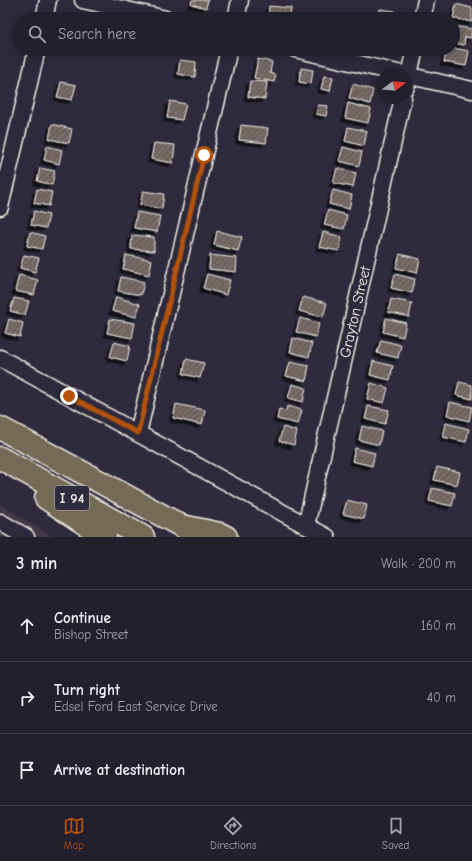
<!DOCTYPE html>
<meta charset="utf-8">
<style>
body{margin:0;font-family:"Comic Neue",sans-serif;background:#2f2d3a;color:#f1f3f6}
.compass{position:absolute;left:376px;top:68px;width:36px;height:36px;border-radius:50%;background:#23202e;box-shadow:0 2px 10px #0003;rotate:74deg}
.stop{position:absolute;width:12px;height:12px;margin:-9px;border:3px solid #b45309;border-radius:50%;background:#fff}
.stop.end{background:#b45309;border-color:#fff;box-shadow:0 1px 4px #0008}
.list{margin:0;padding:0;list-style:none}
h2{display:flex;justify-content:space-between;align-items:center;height:52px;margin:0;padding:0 16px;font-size:17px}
h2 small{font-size:13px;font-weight:400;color:#a3a3aa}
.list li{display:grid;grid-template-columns:26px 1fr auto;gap:12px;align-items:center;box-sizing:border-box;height:72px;padding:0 16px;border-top:1px solid #403e4a}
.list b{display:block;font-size:15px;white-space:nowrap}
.list p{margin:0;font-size:13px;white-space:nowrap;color:#a3a3aa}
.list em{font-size:13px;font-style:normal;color:#a3a3aa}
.icon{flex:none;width:22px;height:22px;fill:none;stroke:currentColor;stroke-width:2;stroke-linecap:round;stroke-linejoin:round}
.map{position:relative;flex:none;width:472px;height:537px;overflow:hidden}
.search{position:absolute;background:#23202e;box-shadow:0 2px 10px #0003;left:12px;right:12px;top:12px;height:44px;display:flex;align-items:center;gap:10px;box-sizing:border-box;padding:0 14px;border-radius:22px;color:#a3a3aa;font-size:15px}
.sheet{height:268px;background:#23202e}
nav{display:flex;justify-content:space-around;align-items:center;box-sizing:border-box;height:56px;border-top:1px solid #403e4a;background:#23202e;font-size:11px;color:#a3a3aa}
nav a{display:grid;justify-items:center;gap:2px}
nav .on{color:#b45309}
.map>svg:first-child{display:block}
.built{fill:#423b47}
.building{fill:url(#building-hatch);stroke:#f4f1e8;filter:url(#shadow)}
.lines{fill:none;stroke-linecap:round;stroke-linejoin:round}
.minor-casing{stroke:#f4f1e8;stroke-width:19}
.highway-casing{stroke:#f4f1e8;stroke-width:25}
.minor{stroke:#2f2a3d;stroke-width:16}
.highway{stroke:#756a55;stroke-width:22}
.route{stroke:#b45309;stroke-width:5}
.labels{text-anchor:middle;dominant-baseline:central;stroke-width:4;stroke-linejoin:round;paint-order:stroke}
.shield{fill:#2f2a3d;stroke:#b9b5b5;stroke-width:1}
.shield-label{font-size:14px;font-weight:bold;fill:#f4f1e8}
.street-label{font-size:15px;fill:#f4f1e8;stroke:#2f2a3d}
</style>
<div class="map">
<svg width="472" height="537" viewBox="0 0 472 537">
<defs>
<pattern id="building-hatch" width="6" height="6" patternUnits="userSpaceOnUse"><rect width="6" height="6" fill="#6f635f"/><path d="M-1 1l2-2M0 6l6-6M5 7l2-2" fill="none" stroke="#847a76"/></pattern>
<filter id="shadow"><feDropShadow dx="-3.5" dy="3.5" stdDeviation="0" flood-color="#0009"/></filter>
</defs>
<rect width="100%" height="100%" fill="#2f2a3d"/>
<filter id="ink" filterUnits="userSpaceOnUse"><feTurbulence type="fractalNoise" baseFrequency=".025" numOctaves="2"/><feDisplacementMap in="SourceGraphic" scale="8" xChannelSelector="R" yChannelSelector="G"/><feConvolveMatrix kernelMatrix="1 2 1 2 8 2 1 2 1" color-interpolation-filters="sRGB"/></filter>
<g filter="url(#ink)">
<polygon class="built" points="0,505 13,512 53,537 0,537"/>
<g class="building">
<polygon points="192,0 208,0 206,8 191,4"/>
<polygon points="456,4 472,8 472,22 453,18"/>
<polygon points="269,6 291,8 290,19 268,19"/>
<polygon points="380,9 395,11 393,19 379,19"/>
<polygon points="453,26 472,29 471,38 465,37 464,45 453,43"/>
<polygon points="453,48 469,51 466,66 444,62 447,49 453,49"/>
<polygon points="258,59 272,62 270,73 276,75 274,82 254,78"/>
<polygon points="180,60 196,62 195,77 178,74"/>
<polygon points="301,68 313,70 311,84 299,82"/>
<polygon points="324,76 333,77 330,91 321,89"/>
<polygon points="250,81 267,82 265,99 248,97"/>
<polygon points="61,82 76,85 72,100 57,97"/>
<polygon points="353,84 373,90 370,104 349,98"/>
<polygon points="170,101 186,104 182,120 167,118"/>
<polygon points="348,103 371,109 368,123 345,118"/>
<polygon points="318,105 328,106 326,116 316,114"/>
<polygon points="52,124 72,129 69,143 49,139"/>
<polygon points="241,125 268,128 266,143 239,140"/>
<polygon points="348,127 367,131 364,146 345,141"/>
<polygon points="154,143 175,145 173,163 151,159"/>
<polygon points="47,146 62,150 59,164 44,160"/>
<polygon points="343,147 362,152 359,166 339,161"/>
<polygon points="40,168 55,171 52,185 37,181"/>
<polygon points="337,168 356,173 353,187 333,183"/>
<polygon points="37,189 52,192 49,206 34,203"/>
<polygon points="333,190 352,195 349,209 329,204"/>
<polygon points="143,191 164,194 162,209 140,205"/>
<polygon points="328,210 347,215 344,229 324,225"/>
<polygon points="34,211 49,215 46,228 31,225"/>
<polygon points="137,212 160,216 157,232 134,228"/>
<polygon points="217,231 242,237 238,251 214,245"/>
<polygon points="30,232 45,236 42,249 27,246"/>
<polygon points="323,232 342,237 339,251 319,247"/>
<polygon points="132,235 154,237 154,251 131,249"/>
<polygon points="400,254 420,259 417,273 396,268"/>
<polygon points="24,255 39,258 35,272 20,268"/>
<polygon points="126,255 152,260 149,275 123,269"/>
<polygon points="210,255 237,258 236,272 209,269"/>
<polygon points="207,274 230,280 226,295 203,288"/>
<polygon points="395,274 415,279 412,293 391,288"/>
<polygon points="19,275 38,280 34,295 15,291"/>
<polygon points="121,277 144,282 141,295 118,291"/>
<polygon points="116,297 140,304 136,317 112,311"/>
<polygon points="303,297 327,303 323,317 299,311"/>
<polygon points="14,298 29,301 25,315 10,311"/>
<polygon points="391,299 412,303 409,317 388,312"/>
<polygon points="300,318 319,323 316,337 296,332"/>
<polygon points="386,318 406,323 403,337 383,332"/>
<polygon points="9,319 23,323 20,337 5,333"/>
<polygon points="110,319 135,323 132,338 107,333"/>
<polygon points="293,338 312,343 309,357 290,352"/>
<polygon points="381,340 401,345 398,358 377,353"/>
<polygon points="114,342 130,346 127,361 110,357"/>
<polygon points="186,359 204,363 200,378 183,374"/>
<polygon points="373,361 393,366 390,380 370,375"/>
<polygon points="290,362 309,366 306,381 286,376"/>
<polygon points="459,382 472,385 472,399 456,395"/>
<polygon points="371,383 388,388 384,403 367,399"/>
<polygon points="292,384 306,388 303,402 288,398"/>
<polygon points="450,402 472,407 469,421 447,415"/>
<polygon points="176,404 205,410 202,425 173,418"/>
<polygon points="287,406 302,410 298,424 277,419 279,409 286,411"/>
<polygon points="368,406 389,410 385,424 365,419"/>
<polygon points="446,423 469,429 466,442 443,437"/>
<polygon points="362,426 382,431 379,445 359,440"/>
<polygon points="283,427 297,431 294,445 279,441"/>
<polygon points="355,448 375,453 372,466 352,461"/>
<polygon points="437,467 460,472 457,485 434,480"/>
<polygon points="432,488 455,493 452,506 429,501"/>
<polygon points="347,500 367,505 364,519 343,514"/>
</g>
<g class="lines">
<defs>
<g id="minor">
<polyline points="83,0 166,19"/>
<polyline points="44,19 48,0"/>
<polyline points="236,19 240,0"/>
<polyline points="422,19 426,0"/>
<polyline points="295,49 402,74"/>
<polyline points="406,75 472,90"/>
<polyline points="406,87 415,49"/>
<polyline points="0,207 37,49"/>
<polyline points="0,358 327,537"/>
<polyline points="138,433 229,49"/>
<polyline points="0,522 26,537"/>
<polyline points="306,526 403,98"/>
</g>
<g id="highway">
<polyline points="0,428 202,537"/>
<polyline points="0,458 143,537"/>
<polyline points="46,498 105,537"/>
<polyline points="187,527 220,534 226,537"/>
</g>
</defs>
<use href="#minor" class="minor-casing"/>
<use href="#highway" class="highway-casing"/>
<use href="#minor" class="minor"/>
<use href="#highway" class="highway"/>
</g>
</g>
<g class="lines" filter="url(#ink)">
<polyline class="route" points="69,396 138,433 204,155"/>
</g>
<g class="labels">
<rect class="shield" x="55" y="486" width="34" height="24" rx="3"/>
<g class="shield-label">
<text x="72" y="498">I 94</text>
</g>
<g class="street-label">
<text transform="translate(355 312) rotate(-77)">Grayton Street</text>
</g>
</g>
</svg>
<svg class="compass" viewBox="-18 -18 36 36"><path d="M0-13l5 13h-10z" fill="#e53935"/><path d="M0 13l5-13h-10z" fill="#a3a3aa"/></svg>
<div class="stop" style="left:204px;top:155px"></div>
<div class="stop end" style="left:69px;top:396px"></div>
<div class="search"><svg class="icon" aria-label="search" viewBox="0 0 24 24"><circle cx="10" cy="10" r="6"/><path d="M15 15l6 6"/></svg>Search here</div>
</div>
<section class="sheet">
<h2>3 min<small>Walk · 200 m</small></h2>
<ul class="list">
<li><svg class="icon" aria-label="ahead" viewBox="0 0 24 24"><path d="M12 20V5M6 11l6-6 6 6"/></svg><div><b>Continue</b><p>Bishop Street</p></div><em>160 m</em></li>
<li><svg class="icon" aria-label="right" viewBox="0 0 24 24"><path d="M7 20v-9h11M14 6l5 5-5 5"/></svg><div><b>Turn right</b><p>Edsel Ford East Service Drive</p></div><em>40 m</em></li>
<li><svg class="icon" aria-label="arrive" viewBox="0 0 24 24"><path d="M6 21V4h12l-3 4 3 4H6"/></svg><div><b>Arrive at destination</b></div></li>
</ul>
</section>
<nav>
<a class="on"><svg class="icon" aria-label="map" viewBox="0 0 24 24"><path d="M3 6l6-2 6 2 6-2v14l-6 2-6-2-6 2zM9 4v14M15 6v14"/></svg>Map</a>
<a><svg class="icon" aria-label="directions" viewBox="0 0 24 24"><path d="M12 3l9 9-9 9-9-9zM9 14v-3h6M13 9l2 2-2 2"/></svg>Directions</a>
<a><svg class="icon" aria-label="saved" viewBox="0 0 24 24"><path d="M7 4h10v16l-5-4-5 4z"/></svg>Saved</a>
</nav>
